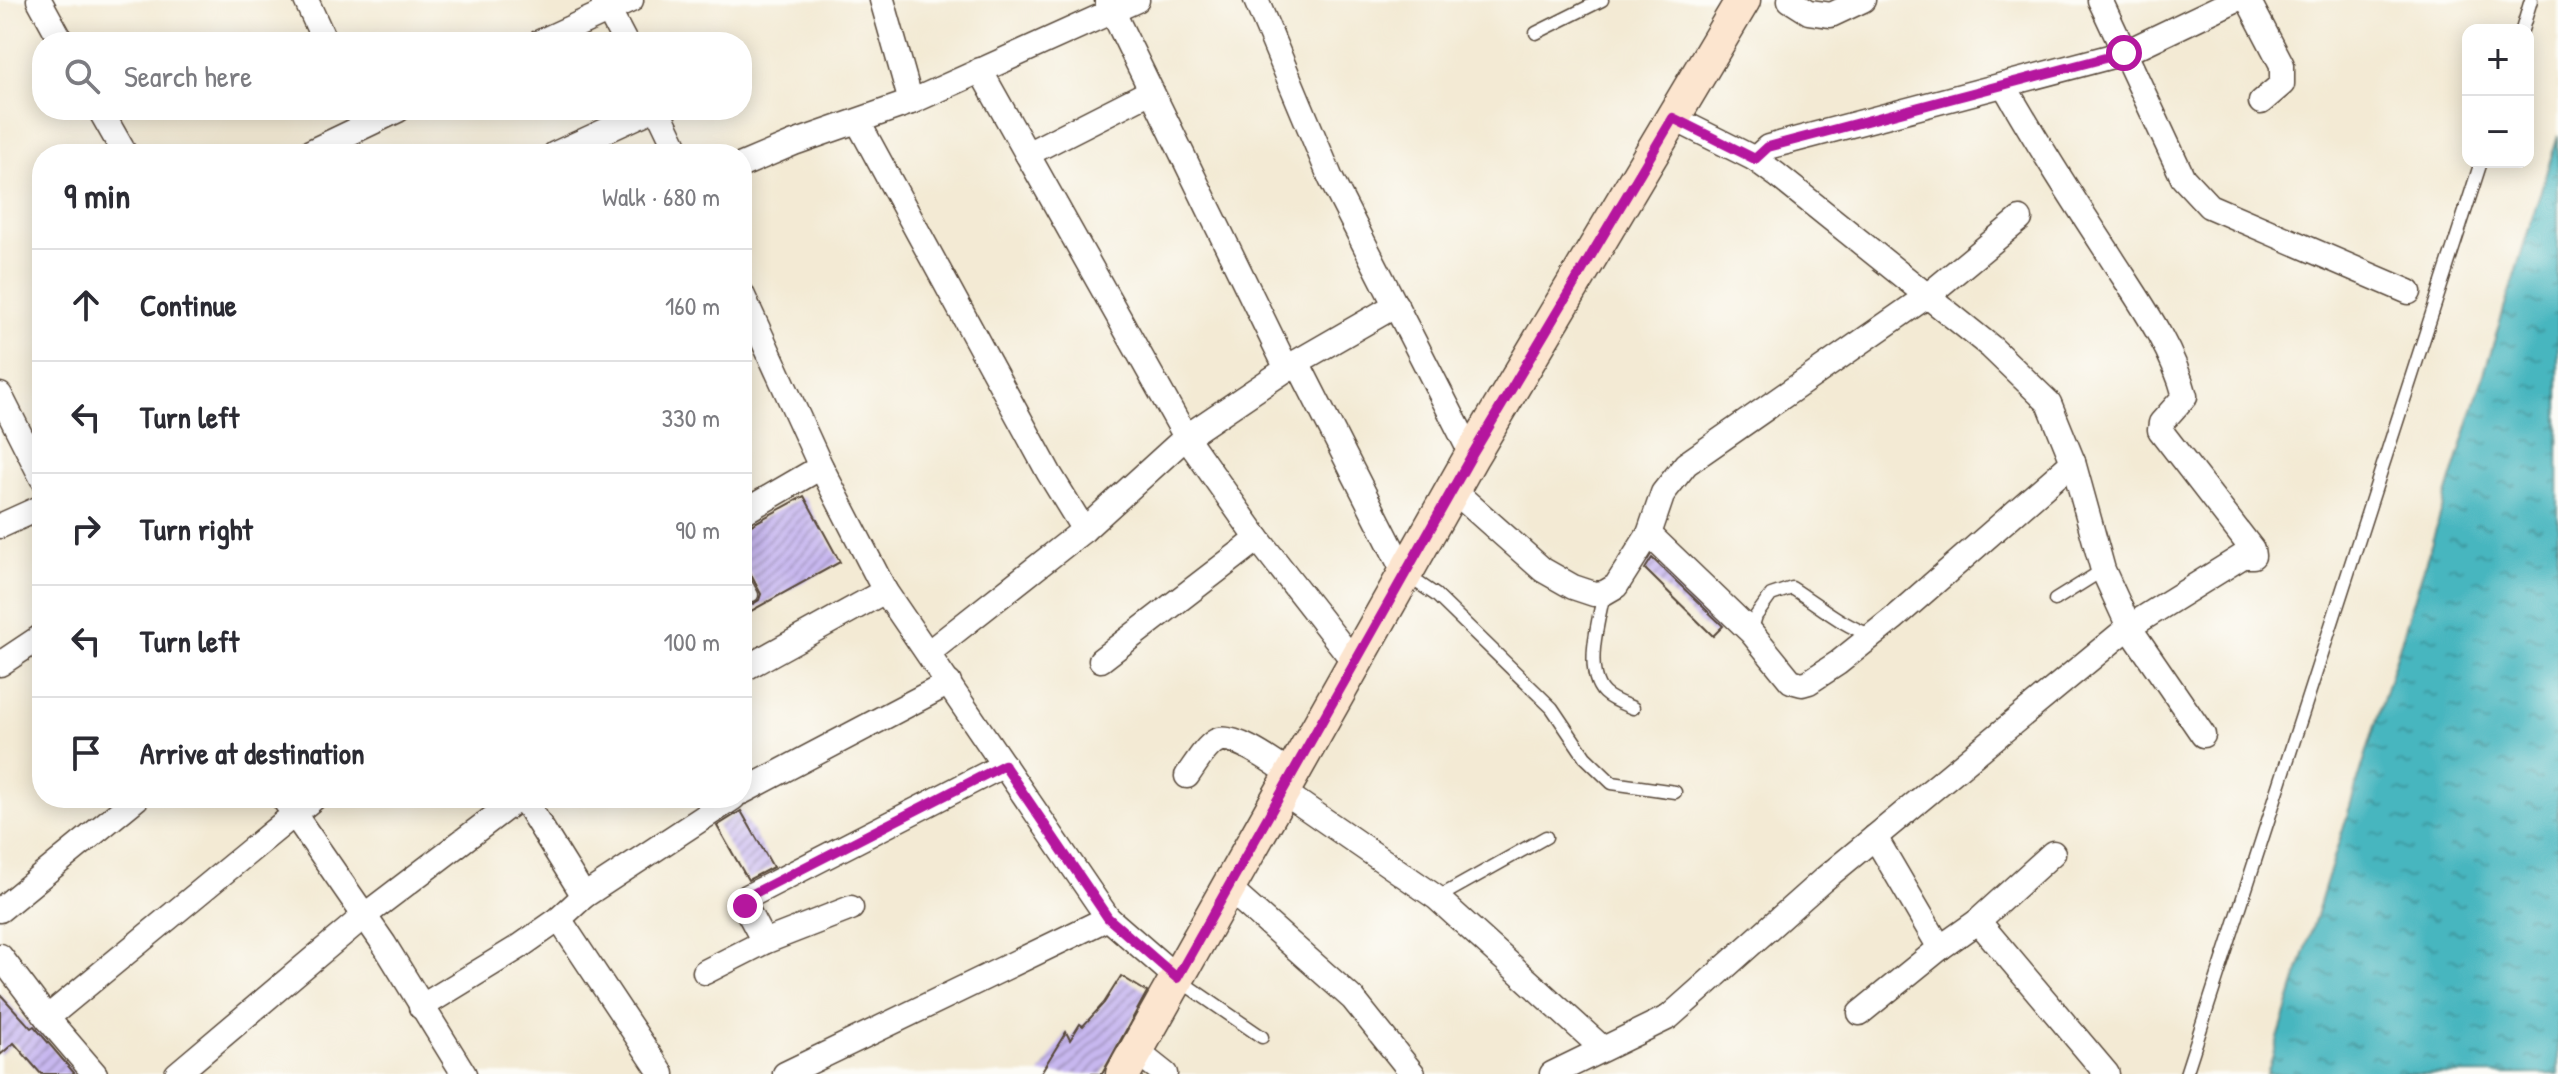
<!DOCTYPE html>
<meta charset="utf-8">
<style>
body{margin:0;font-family:"Patrick Hand",sans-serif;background:#f7f7f7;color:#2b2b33}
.controls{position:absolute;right:24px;top:24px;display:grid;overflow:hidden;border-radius:16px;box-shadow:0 4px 20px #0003}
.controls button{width:72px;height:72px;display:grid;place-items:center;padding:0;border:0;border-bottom:2px solid #e1e1e2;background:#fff;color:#2b2b33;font:40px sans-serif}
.stop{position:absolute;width:24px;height:24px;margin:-18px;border:6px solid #b5179e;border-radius:50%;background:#fff}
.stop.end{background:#b5179e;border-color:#fff;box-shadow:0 2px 8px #0008}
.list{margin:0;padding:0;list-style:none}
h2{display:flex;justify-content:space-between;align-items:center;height:104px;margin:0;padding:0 32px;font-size:34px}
h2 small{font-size:26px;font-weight:400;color:#7c7c81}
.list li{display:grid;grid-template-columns:52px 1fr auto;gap:24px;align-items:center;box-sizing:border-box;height:112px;padding:0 32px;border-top:2px solid #e1e1e2}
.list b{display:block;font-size:30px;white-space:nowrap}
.list em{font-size:26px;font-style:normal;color:#7c7c81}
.icon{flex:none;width:44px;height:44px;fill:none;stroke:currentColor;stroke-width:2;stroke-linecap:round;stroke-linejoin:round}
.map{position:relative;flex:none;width:2558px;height:1074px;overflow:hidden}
.search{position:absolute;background:#fff;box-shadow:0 4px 20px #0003;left:32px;top:32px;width:720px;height:88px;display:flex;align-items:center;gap:20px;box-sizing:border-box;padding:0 28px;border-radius:32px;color:#7c7c81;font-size:30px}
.panel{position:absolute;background:#fff;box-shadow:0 4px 20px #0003;left:32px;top:144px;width:720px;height:664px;border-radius:32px}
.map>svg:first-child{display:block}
.water{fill:url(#water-ripples);stroke:#41706e;stroke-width:2}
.building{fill:url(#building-hatch)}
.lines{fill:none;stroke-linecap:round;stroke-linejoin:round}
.lane-casing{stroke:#574739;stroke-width:15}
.street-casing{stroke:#574739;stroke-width:27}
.secondary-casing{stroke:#574739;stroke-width:37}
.lane{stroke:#fff;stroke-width:12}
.street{stroke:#fff;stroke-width:24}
.secondary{stroke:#fce5cf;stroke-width:34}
.route{stroke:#b5179e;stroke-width:10}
</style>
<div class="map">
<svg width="2558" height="1074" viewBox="0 0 2558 1074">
<defs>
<pattern id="water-ripples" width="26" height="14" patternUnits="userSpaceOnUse" patternTransform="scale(2)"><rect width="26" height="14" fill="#47b6bf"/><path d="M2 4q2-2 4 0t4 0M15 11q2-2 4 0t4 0" fill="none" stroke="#3c949b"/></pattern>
<pattern id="building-hatch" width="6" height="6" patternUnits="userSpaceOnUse" patternTransform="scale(2)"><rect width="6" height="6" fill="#c7b7ef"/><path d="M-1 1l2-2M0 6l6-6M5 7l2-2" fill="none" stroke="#a395c1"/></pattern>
</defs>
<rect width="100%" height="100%" fill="#fdfcf7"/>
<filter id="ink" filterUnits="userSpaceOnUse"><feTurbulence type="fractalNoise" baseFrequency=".0125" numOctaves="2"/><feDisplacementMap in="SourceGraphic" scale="16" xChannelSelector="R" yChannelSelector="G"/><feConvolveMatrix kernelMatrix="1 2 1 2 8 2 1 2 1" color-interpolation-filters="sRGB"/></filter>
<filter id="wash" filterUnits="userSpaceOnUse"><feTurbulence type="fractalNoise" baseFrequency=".006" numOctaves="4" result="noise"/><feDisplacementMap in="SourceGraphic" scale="32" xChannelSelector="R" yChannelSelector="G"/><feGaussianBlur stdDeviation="1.8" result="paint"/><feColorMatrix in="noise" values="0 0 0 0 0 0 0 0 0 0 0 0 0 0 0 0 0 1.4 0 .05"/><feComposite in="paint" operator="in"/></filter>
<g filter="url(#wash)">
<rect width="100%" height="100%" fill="#f3ead4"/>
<polygon class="water" points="2558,135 2558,1074 2267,1074"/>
<g id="blocks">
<g class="building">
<polygon points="804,496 840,562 742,616 742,596 747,602 753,604 759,600 761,594 750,573 742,568 742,530"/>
<polygon points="1652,558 1723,626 1713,636 1645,569"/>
<polygon points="741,811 773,867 748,880 717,826"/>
<polygon points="1121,976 1147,992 1102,1074 1040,1074 1066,1032 1070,1040 1080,1024 1083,1026 1104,1003"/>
<polygon points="0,994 31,1028 34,1026 75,1074 41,1074 14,1043 0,1055"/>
</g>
</g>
</g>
<g filter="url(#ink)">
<use href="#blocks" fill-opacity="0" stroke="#574739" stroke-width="2"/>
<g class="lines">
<defs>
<g id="lane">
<polyline points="2522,30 2531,0"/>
<polyline points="1536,33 1602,0"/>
<polyline points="1408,576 1436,595 1552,708 1585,757 1612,783 1675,792"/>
<polyline points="742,577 752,595"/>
<path d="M1604,593C1599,619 1583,672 1604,693C1611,700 1623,704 1633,708"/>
<polyline points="2055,600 2103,570"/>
<path d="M1751,632L1756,616L1771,595L1792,588C1819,605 1841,625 1871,635"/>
<polyline points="1437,898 1546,837"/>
<polyline points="1179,980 1262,1037"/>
<polyline points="2186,1074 2481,162"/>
</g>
<g id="street">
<polyline points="39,0 62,42"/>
<polyline points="306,0 325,42"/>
<polyline points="603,0 625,42"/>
<polyline points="882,0 911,102"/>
<polyline points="1107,0 1287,369"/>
<polyline points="1256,0 1331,179 1472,455"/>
<polyline points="1790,0 1809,12 1831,15 1863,0"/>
<polyline points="2100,0 2183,178 2209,206 2409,292"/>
<polyline points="2248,0 2282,65 2282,84 2261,102"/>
<polyline points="540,42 631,0"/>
<polyline points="980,70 1186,437 1258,539 1355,663"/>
<polyline points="100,110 125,154"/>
<polyline points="658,110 679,154"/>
<polyline points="1673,118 1755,159 1777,175 1991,347 2049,403 2073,462 2103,570 2129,627 2203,735"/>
<polyline points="858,122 1049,473 1084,530"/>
<polyline points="306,154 398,110"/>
<polyline points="555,154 651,110"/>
<polyline points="1027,154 1151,91"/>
<polyline points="1755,159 1768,147 2124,53 2235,0"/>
<polyline points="742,165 794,143 911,102 1137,0"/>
<polyline points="742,294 821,467 885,591 1108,918 1177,978"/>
<polyline points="1297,362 1405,574"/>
<polyline points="0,395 42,478"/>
<polyline points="1453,490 1543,570 1573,587 1594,594 1604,593 1616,586 1649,534 1663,493 1686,464 1927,296 2020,219"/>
<polyline points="742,513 821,467"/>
<polyline points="0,526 42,507"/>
<polyline points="1649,534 1751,632 1791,681 1802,684 1809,682 1838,663 1893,619 2073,462"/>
<polyline points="928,653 1084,530 1186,437 1297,362 1396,305"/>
<polyline points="1101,660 1258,539"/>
<polyline points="0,664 42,636"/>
<polyline points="742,670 885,591"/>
<path d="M1187,776C1195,765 1205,747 1216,741C1233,732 1277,765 1292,775"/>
<polyline points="1282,791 1437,898 1602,1048"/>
<polyline points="742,792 949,683"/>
<polyline points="283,798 384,944 464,1074"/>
<polyline points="523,798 584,896"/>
<polyline points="1228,888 1353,999 1413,1074"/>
<polyline points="0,910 137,798"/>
<polyline points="559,919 662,1074"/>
<polyline points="1978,921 2053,853"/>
<polyline points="764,942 745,906 747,897 1004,765"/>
<polyline points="1940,948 1978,921 2107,1074"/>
<polyline points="0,956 47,1018 95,1074"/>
<polyline points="705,972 764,942 851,908"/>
<polyline points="421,1007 519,947 559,919 584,896 733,798"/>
<polyline points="1860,1013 1940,948 1875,837"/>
<polyline points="47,1018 314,798"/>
<polyline points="1136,1051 1165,1074"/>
<polyline points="177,1074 364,916 519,798"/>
<polyline points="785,1074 1108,918"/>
<path d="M1552,1074L1669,1017L1823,880L2129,627L2243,556H2253L2252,549L2160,430L2161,423L2185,396C2171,343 2136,297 2107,251C2071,196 2036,142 2004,85"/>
</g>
<polyline id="secondary" points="1123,1074 1472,455 1743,0"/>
</defs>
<use href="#lane" class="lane-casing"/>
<use href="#street" class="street-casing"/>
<use href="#secondary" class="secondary-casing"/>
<use href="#lane" class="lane"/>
<use href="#street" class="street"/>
<use href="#secondary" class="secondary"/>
</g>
</g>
<g class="lines" filter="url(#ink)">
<polyline class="route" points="745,906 747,897 1004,765 1108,918 1177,978 1472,455 1673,118 1755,159 1768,147 2124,53"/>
</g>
</svg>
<div class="controls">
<button>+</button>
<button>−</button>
</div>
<div class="stop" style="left:2124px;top:53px"></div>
<div class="stop end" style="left:745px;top:906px"></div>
<div class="search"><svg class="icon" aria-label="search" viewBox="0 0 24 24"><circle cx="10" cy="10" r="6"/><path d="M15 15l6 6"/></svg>Search here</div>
<section class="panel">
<h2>9 min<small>Walk · 680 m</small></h2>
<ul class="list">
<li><svg class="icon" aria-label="ahead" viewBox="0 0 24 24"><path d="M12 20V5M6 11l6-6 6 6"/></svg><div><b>Continue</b></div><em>160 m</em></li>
<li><svg class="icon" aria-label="left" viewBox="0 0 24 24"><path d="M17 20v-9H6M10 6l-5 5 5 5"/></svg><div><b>Turn left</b></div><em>330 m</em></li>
<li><svg class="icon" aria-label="right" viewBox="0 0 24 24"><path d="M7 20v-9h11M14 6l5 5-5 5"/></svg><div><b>Turn right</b></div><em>90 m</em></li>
<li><svg class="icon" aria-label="left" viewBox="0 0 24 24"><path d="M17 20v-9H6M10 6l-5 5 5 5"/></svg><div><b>Turn left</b></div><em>100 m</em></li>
<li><svg class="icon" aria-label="arrive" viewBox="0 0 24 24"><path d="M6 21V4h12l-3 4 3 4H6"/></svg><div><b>Arrive at destination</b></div></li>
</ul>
</section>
</div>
